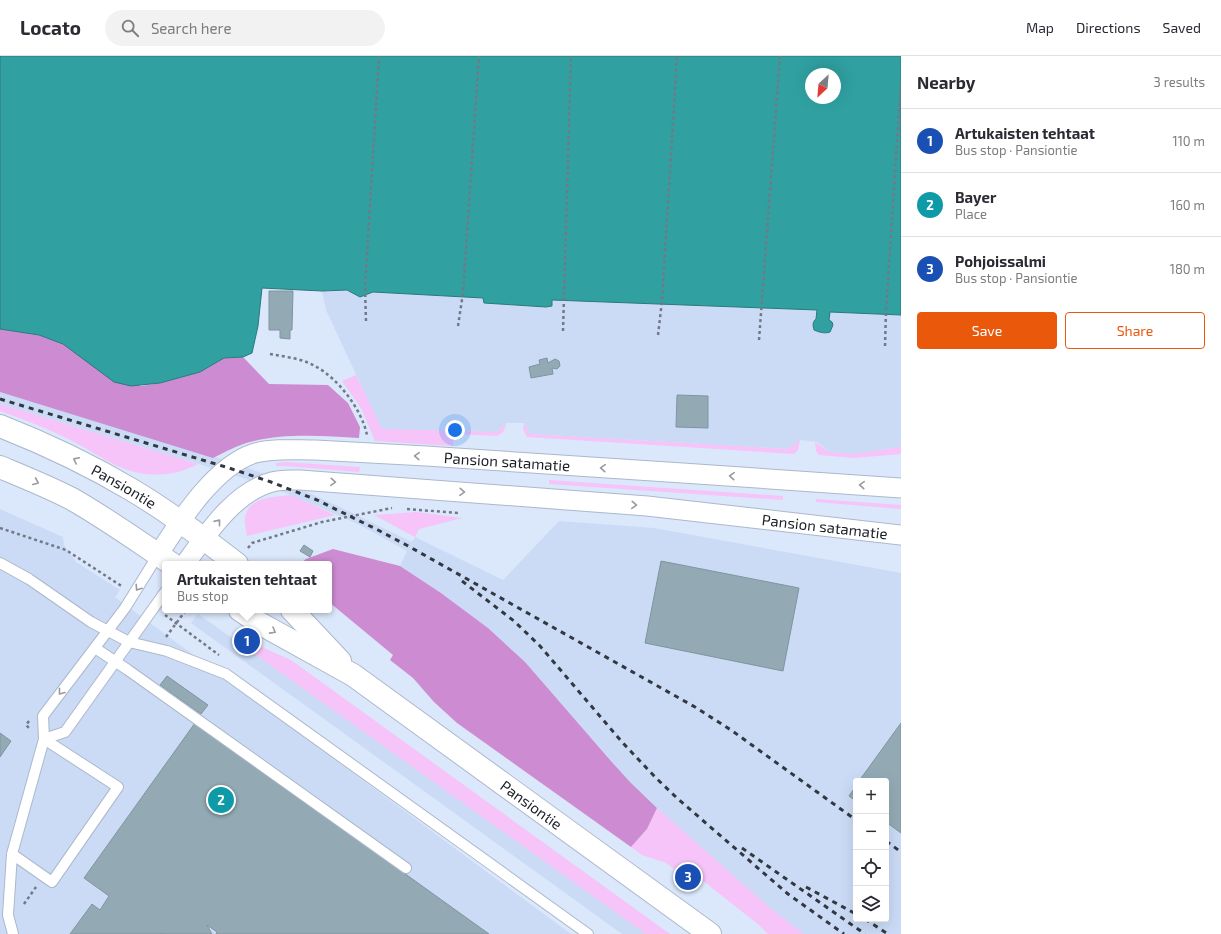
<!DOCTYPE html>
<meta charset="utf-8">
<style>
body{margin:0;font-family:"Exo 2",sans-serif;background:#f2f2f3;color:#2b2b33}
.controls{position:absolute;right:12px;bottom:12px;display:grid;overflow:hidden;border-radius:4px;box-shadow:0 4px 16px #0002}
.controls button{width:36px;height:36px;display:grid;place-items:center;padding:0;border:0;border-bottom:1px solid #e1e1e2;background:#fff;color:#2b2b33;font:20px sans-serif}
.compass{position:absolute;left:805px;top:12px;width:36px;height:36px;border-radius:50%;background:#fff;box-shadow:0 4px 16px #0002;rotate:206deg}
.you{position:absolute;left:455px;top:374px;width:14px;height:14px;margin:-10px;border:3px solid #fff;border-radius:50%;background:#1a73e8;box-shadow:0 0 0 6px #1a73e833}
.badge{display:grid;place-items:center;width:26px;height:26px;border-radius:50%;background:#ea580c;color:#fff;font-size:13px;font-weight:700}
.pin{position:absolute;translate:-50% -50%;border:2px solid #fff;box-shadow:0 1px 4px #0006}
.popup{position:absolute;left:162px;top:505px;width:170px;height:52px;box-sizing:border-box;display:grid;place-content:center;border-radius:4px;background:#fff;filter:drop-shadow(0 1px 3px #0005);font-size:13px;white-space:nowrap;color:#7c7c81}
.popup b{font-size:15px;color:#2b2b33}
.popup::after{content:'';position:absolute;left:50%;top:100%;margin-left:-8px;border:8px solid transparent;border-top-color:#fff}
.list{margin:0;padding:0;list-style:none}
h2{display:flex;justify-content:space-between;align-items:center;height:52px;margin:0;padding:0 16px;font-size:17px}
h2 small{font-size:13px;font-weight:400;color:#7c7c81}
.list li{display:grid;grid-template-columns:26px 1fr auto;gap:12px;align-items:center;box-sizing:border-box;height:64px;padding:0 16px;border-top:1px solid #e1e1e2}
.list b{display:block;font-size:15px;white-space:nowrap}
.list p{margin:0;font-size:13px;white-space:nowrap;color:#7c7c81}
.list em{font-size:13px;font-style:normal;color:#7c7c81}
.actions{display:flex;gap:8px;padding:12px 16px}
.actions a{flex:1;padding:9px 0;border:1px solid #ea580c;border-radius:4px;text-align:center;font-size:14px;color:#ea580c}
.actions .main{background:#ea580c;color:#fff}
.icon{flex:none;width:22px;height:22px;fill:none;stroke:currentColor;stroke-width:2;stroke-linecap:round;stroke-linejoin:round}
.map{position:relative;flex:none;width:901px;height:878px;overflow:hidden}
header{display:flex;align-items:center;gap:24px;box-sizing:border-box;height:56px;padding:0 20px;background:#fff;border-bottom:1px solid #e1e1e2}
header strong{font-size:19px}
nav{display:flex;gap:22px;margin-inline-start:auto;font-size:14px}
.search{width:280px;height:36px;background:#f2f2f3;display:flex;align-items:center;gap:10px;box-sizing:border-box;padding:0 14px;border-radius:22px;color:#7c7c81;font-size:15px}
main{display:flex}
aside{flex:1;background:#fff}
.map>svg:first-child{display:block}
.built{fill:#cbdbf6;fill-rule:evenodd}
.green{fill:#f6c4f8}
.forest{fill:#cd8cd2}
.water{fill:#30a0a1;stroke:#2a797c;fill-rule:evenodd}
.building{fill:#93aab5;stroke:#7e959f}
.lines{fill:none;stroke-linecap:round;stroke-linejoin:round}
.service-casing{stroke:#acb8cb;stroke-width:12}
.minor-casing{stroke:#acb8cb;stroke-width:21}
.tertiary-casing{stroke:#acb8cb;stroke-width:24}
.path{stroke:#727986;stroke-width:2.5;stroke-dasharray:3 3;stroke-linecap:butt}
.service{stroke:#fff;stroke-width:10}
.minor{stroke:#fff;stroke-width:19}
.tertiary{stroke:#fff;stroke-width:22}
.rail{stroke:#333840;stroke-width:3;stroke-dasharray:5 5;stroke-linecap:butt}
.oneway{stroke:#989a9d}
.labels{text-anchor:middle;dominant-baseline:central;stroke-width:3.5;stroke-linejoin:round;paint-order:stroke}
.street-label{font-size:15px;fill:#1b1f26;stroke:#fff}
</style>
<header>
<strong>Locato</strong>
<div class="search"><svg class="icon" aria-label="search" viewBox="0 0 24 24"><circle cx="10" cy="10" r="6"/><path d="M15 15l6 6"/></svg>Search here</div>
<nav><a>Map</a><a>Directions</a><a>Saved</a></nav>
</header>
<main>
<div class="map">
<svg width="901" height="878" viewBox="0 0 901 878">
<rect width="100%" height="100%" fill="#dbe7fb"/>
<g class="built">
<polygon points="347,234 360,241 373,236 483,242 484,247 552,250 552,244 817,254 816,263 829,264 830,256 901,259 901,391 853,398 829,396 817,386 801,384 788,393 530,378 524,367 506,367 497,376 382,374 326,254 322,235"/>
<path d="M0,336L235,407L280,424L340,451L412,486L415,481L503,524L559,465L654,472L901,517V878H804L770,852L657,752L630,726L559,645L488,572L441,537L400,510L407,495L358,468L291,439L263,429L225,416L0,348ZM856,725H886V863H856Z"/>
<polygon points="0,453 63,481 64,489 76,506 120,534 115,541 571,878 0,878"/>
<polygon points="198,558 252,596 646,878 622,878 191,567"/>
</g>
<g class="green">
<path d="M356,319L382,373L497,376L506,367C505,374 503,377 497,380L454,378L453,390L375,385L361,352L342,325Z"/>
<path d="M0,348L198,408C176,420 149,422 125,413C108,407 92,395 76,387C51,374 26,364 0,355Z"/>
<polygon points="524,367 530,378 788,393 800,384 798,394 794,398 527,381 523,373"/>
<polygon points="815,386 829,396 853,398 901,391 901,398 854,402 819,399 816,395"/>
<polygon points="285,406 359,411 360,411 359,416 285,410 276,410 276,407"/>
<polygon points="549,424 783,440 783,444 549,428"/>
<path d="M291,439L335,459L247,480C246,474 244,467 245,461C249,440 275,441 291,439Z"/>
<polygon points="816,443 901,449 901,453 816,446"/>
<polygon points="416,456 462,462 419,473 415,481 374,459"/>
<polygon points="257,589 291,604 670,878 646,878 252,596"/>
<polygon points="657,752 770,852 804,878 768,878 759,869 683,809 678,816 666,807 642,799 631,791 647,773"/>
</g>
<g class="forest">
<path d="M0,273L39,279L63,288L81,301L141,330L160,327L200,316L224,302L243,301L269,328L328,329L348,347L360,371L359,382C323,380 285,377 250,386C238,389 225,396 213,402L0,336Z"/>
<polygon points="333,493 400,510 441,537 488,572 525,606 611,705 630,726 657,752 647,773 631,791 457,667 434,646 413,622 390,604 393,599 329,546 329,508 300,508 306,503"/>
</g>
<path class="water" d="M0,0H901V259L830,256L829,264L832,266L833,269L830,276C824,278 819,276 814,274C813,270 812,266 816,263L817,254L552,244V250L546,251L484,247L483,242L373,236L360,241L347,234L322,235L262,232L258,270L252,297L243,301L224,302L200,316L160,327L131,330L114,326L63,288L39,279L0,273ZM811,18H835V42H811Z"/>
<g class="building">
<polygon points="269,235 293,235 292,274 290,274 290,283 280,282 280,274 269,274"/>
<polygon points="547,302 548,307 555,303 559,305 560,310 557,313 552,312 553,318 531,322 529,311 540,308 539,304"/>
<polygon points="677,339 708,340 708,372 676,371"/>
<polygon points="304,489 313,495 310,501 300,495"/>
<polygon points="661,505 799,532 783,615 645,587"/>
<polygon points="167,620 208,649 201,658 160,629"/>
<polygon points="195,667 489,878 216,878 217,876 207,869 212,878 164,878 162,877 161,878 70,878 92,848 100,854 109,840 84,822"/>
<polygon points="901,667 901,777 886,766 886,725 859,725"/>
<polygon points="0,677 11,685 0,701"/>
<polygon points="856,730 856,745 849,740"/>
</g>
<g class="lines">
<defs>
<g id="service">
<polyline points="158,499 125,552 43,660 44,683 65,676 165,536"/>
<polyline points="0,507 29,523 91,566 129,586 167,595 226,618 588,878"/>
<polyline points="95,592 128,614 406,812"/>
<polyline points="12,798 52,826 118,731 44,683 12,798 8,859 13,878"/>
</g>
<g id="minor">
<path id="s1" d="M158,499C180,465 215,409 255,397C274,392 296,394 315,394C352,396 389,398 426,400C584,410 743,421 901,432"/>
<path id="s2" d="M185,508C207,478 234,436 272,426C281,423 291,424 300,424L647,450L901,479"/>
</g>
<g id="tertiary">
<path id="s3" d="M0,370C46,388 90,409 132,434C169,456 203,482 237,508"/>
<path d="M0,411C24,421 49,431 72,443C107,463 139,486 172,508"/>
<path id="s4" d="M240,554L259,567L353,619L710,878"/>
<polyline points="292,554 340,605"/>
</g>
</defs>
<use href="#service" class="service-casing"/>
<use href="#minor" class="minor-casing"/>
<use href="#tertiary" class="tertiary-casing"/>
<g class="path">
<polyline points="366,265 365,232 379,0"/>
<polyline points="458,270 463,237 479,0"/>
<polyline points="563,275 571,0"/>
<polyline points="658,279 662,245 677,0"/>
<polyline points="759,284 780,0"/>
<polyline points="885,290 886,255 901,25"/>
<path d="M270,298C285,301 301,302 315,310C338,322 362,354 367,379"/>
<polyline points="407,453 458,457"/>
<polyline points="0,472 66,494 123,531"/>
<polyline points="248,492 252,487 322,466 392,452"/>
<polyline points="165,559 219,599"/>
<polyline points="166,581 186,554"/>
<polyline points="29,665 26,669 29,672"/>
<polyline points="24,848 36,831"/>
</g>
<use href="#service" class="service"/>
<use href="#minor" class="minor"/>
<use href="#tertiary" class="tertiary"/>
<g class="rail">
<polyline points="0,343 229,412 271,426 317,444 378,474 410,491 695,651 731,674 856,764"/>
<polyline points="462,525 514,565 540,590 622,686 656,722 678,743 788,838 844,878"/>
<polyline points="886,785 901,796"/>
<polyline points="742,792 865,878"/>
<polyline points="806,831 856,858"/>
<polyline points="865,863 888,878"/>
</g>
</g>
<defs><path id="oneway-chevron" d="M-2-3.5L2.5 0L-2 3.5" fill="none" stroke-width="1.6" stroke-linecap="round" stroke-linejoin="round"/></defs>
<g class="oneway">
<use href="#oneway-chevron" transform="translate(417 400) rotate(-177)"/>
<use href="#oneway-chevron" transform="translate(76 404) rotate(-153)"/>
<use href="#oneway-chevron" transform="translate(603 412) rotate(-176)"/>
<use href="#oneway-chevron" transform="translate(732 420) rotate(-176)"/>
<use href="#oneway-chevron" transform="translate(36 426) rotate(23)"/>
<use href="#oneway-chevron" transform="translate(333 426) rotate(4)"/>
<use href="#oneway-chevron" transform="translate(862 429) rotate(-176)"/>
<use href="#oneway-chevron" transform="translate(462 436) rotate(4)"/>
<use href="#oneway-chevron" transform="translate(634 449) rotate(4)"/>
<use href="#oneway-chevron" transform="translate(218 466) rotate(-51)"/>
<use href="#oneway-chevron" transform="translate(138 532) rotate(123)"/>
<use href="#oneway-chevron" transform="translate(273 575) rotate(29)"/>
<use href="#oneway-chevron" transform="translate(61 636) rotate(128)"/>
</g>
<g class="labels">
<g class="street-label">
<text stroke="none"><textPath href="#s1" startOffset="396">Pansion satamatie</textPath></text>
<text stroke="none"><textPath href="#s3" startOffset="138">Pansiontie</textPath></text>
<text stroke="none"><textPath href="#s2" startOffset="677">Pansion satamatie</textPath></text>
<text stroke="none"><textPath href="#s4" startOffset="351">Pansiontie</textPath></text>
</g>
</g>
</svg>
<div class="controls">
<button>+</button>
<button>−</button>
<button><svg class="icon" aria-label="locate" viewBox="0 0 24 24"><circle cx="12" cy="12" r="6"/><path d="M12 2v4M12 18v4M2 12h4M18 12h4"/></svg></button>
<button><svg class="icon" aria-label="layers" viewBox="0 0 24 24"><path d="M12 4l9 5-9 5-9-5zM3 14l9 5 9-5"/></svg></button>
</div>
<svg class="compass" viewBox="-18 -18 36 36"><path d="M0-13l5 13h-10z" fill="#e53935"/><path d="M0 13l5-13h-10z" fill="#7c7c81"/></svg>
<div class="you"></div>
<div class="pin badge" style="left:247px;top:585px;background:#1a4fb4">1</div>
<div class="popup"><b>Artukaisten tehtaat</b>Bus stop</div>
<div class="pin badge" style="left:221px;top:744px;background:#0f9aa8">2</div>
<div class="pin badge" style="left:688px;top:821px;background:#1a4fb4">3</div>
</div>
<aside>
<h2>Nearby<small>3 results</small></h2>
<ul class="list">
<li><span class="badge" style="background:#1a4fb4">1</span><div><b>Artukaisten tehtaat</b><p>Bus stop · Pansiontie</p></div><em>110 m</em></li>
<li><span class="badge" style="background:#0f9aa8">2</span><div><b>Bayer</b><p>Place</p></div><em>160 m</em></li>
<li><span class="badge" style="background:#1a4fb4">3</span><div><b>Pohjoissalmi</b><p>Bus stop · Pansiontie</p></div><em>180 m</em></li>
</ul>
<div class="actions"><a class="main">Save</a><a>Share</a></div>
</aside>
</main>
